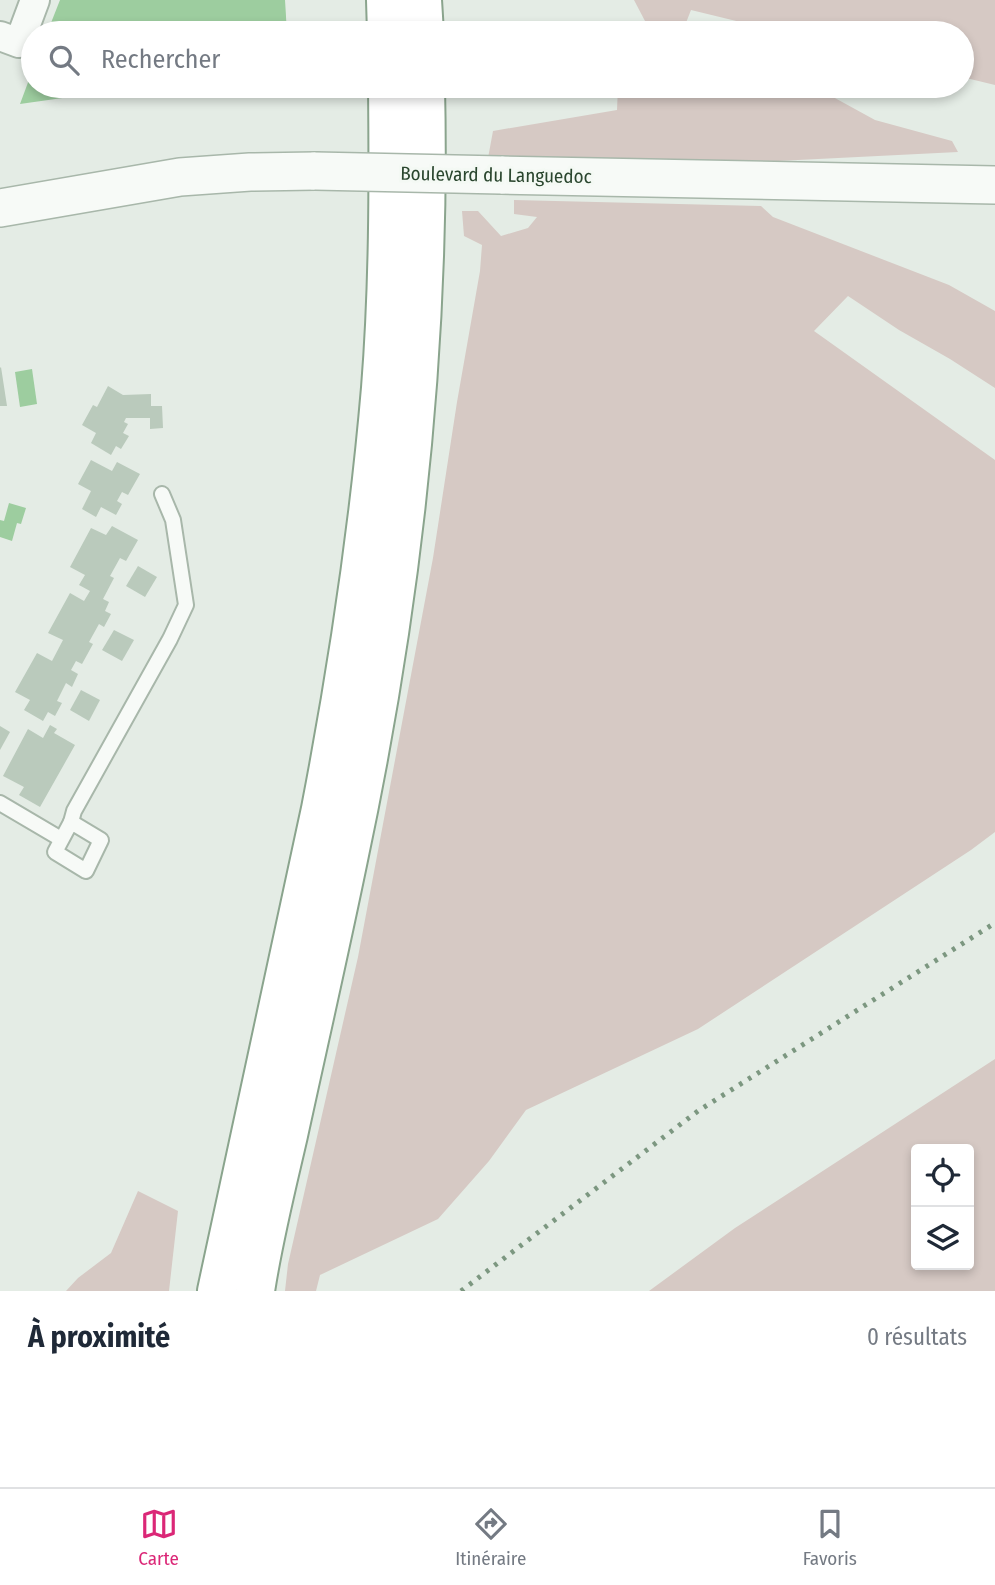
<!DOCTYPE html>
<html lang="fr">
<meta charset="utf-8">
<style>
body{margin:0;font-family:"Fira Sans Condensed",sans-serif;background:#f2f2f3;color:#1f2937}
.controls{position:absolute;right:21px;bottom:21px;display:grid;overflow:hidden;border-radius:7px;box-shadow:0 4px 10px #0003}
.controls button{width:63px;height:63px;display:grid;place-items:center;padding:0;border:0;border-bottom:2px solid #e0e1e3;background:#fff;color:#1f2937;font:35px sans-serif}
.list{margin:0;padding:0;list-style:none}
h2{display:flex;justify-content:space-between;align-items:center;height:91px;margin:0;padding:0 28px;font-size:30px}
h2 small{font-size:23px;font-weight:400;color:#747a83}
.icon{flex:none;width:38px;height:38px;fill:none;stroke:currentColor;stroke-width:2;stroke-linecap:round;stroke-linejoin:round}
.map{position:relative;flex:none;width:995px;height:1291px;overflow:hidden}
.search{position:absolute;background:#fff;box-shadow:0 4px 10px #0003;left:21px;right:21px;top:21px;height:77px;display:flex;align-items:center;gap:18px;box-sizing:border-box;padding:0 24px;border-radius:38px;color:#747a83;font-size:26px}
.sheet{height:196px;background:#fff}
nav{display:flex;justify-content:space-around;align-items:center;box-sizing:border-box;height:98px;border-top:2px solid #e0e1e3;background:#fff;font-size:19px;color:#747a83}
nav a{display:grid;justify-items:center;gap:4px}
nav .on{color:#db2777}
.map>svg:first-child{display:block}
.green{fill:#d6c9c4;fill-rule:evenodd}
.water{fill:#9dcd9f}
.building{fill:#bacabc}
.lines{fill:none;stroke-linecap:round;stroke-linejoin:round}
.service-casing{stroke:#a8b7aa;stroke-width:18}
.minor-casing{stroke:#a8b7aa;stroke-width:32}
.tertiary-casing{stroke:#a8b7aa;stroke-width:40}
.trunk-casing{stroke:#8aa48d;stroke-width:42}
.service{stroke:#f7faf7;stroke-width:14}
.minor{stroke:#f7faf7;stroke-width:28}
.tertiary{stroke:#f7faf7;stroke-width:37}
.trunk{stroke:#fff;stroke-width:38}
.rail{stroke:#7c9780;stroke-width:5;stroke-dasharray:3.5 7;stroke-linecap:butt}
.tertiary-bridge-casing{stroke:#a8b7aa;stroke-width:40;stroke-linecap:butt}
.tertiary-bridge{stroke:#f7faf7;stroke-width:37}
.labels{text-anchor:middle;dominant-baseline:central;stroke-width:6;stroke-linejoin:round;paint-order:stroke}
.street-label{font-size:19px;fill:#2a462e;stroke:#f4f9f4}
</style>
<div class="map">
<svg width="995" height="1291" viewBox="0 0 995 1291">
<rect width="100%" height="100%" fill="#e4ece5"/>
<g class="green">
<polygon points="634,0 995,0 995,85 962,77 962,33 785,33 691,10 682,33 642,33 645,21"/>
<polygon points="618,86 813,86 875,120 952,141 958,152 778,161 488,158 493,131 617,110"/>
<polygon points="514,200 761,206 773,217 949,285 995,311 995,388 950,359 899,330 848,296 814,331 995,460 995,832 971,850 698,1029 526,1110 489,1161 438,1219 320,1275 316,1291 285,1291 288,1264 358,957 433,558 457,402 480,271 482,245 464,236 462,211 478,211 501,236 528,228 537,217 514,214"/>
<path d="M995,1059V1291H649L735,1228ZM916,1149H969V1265H916Z"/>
<polygon points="138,1191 178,1211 169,1291 66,1291 78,1278 111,1253"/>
</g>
<g class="water">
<polygon points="60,0 285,0 287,33 47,33"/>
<polygon points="33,69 33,86 147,86 20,104"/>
<polygon points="32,369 37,404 20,407 15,372"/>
<polygon points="9,503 26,508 21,524 17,523 12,541 0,537 0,520 4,521"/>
</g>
<g class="building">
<polygon points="1,367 7,406 0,406 0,368"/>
<polygon points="108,386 123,395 151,394 151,406 162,406 163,428 150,429 150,418 126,418 124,422 128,424 123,433 129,436 121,449 116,446 111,455 91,443 96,433 82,425 93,405 97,407"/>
<polygon points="91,460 112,471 117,462 140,474 128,495 122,492 117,501 122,504 116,515 101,507 96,517 82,509 91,491 78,484"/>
<polygon points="112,526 138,540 126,561 120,558 110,576 114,578 103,599 109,602 105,611 111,614 104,627 99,624 89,642 93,644 82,664 76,661 71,670 78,674 72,687 66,683 57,701 62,703 55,716 48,712 43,721 24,710 30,700 15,692 37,653 52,661 63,640 48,633 70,593 84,601 90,591 79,585 85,575 70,567 91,528 106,535"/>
<polygon points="138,566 157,577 145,597 126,586"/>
<polygon points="114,630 134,640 122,661 102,650"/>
<polygon points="81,690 100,700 89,721 70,710"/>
<polygon points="50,725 57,729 54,733 75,745 40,807 19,795 24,787 3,776 28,729 43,738"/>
<polygon points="0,726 10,732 0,750"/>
</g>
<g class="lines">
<defs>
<g id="service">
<polyline points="0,803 61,839"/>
<polyline points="71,822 74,811 170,639 186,605 173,520 162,494"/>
<polygon points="71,822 101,840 86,871 55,852"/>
</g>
<polyline id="minor" points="0,36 19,43 35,0"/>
<g id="tertiary">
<polyline points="501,175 995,185"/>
<polyline points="0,208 180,177 250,172 315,171"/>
</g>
<g id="trunk">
<polyline points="386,0 387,33"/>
<polyline points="422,0 424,33"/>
<path d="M217,1291L321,809C348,669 369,529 381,388C389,288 389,186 388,86"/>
<path d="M255,1291C263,1238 276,1187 288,1135C308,1043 329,951 348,859C402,605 431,346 425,86"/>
</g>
</defs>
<use href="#service" class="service-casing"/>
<use href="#minor" class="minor-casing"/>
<use href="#tertiary" class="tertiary-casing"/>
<use href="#trunk" class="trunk-casing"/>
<use href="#service" class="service"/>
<use href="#minor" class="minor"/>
<use href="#tertiary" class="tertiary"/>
<use href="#trunk" class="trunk"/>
<polyline class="rail" points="461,1291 698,1111 995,923"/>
<defs>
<polyline id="tertiary-bridge" points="315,171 501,175"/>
</defs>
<use href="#tertiary-bridge" class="tertiary-bridge-casing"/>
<use href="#tertiary-bridge" class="tertiary-bridge"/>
</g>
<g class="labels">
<g class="street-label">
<text transform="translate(496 175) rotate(1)">Boulevard du Languedoc</text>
</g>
</g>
</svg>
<div class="controls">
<button><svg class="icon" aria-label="locate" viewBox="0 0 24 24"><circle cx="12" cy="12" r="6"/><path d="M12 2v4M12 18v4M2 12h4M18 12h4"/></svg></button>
<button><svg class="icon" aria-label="layers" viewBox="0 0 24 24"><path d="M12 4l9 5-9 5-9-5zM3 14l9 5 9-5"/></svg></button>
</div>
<div class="search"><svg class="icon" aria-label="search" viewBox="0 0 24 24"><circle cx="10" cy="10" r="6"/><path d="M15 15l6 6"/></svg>Rechercher</div>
</div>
<section class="sheet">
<h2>À proximité<small>0 résultats</small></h2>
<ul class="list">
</ul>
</section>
<nav>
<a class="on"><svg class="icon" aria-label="map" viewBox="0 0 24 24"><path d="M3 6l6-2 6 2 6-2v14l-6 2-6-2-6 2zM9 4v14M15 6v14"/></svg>Carte</a>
<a><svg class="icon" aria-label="directions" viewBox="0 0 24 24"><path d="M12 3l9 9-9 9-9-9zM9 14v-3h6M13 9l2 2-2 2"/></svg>Itinéraire</a>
<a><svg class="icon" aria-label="saved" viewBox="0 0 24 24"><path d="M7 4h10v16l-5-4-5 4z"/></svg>Favoris</a>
</nav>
